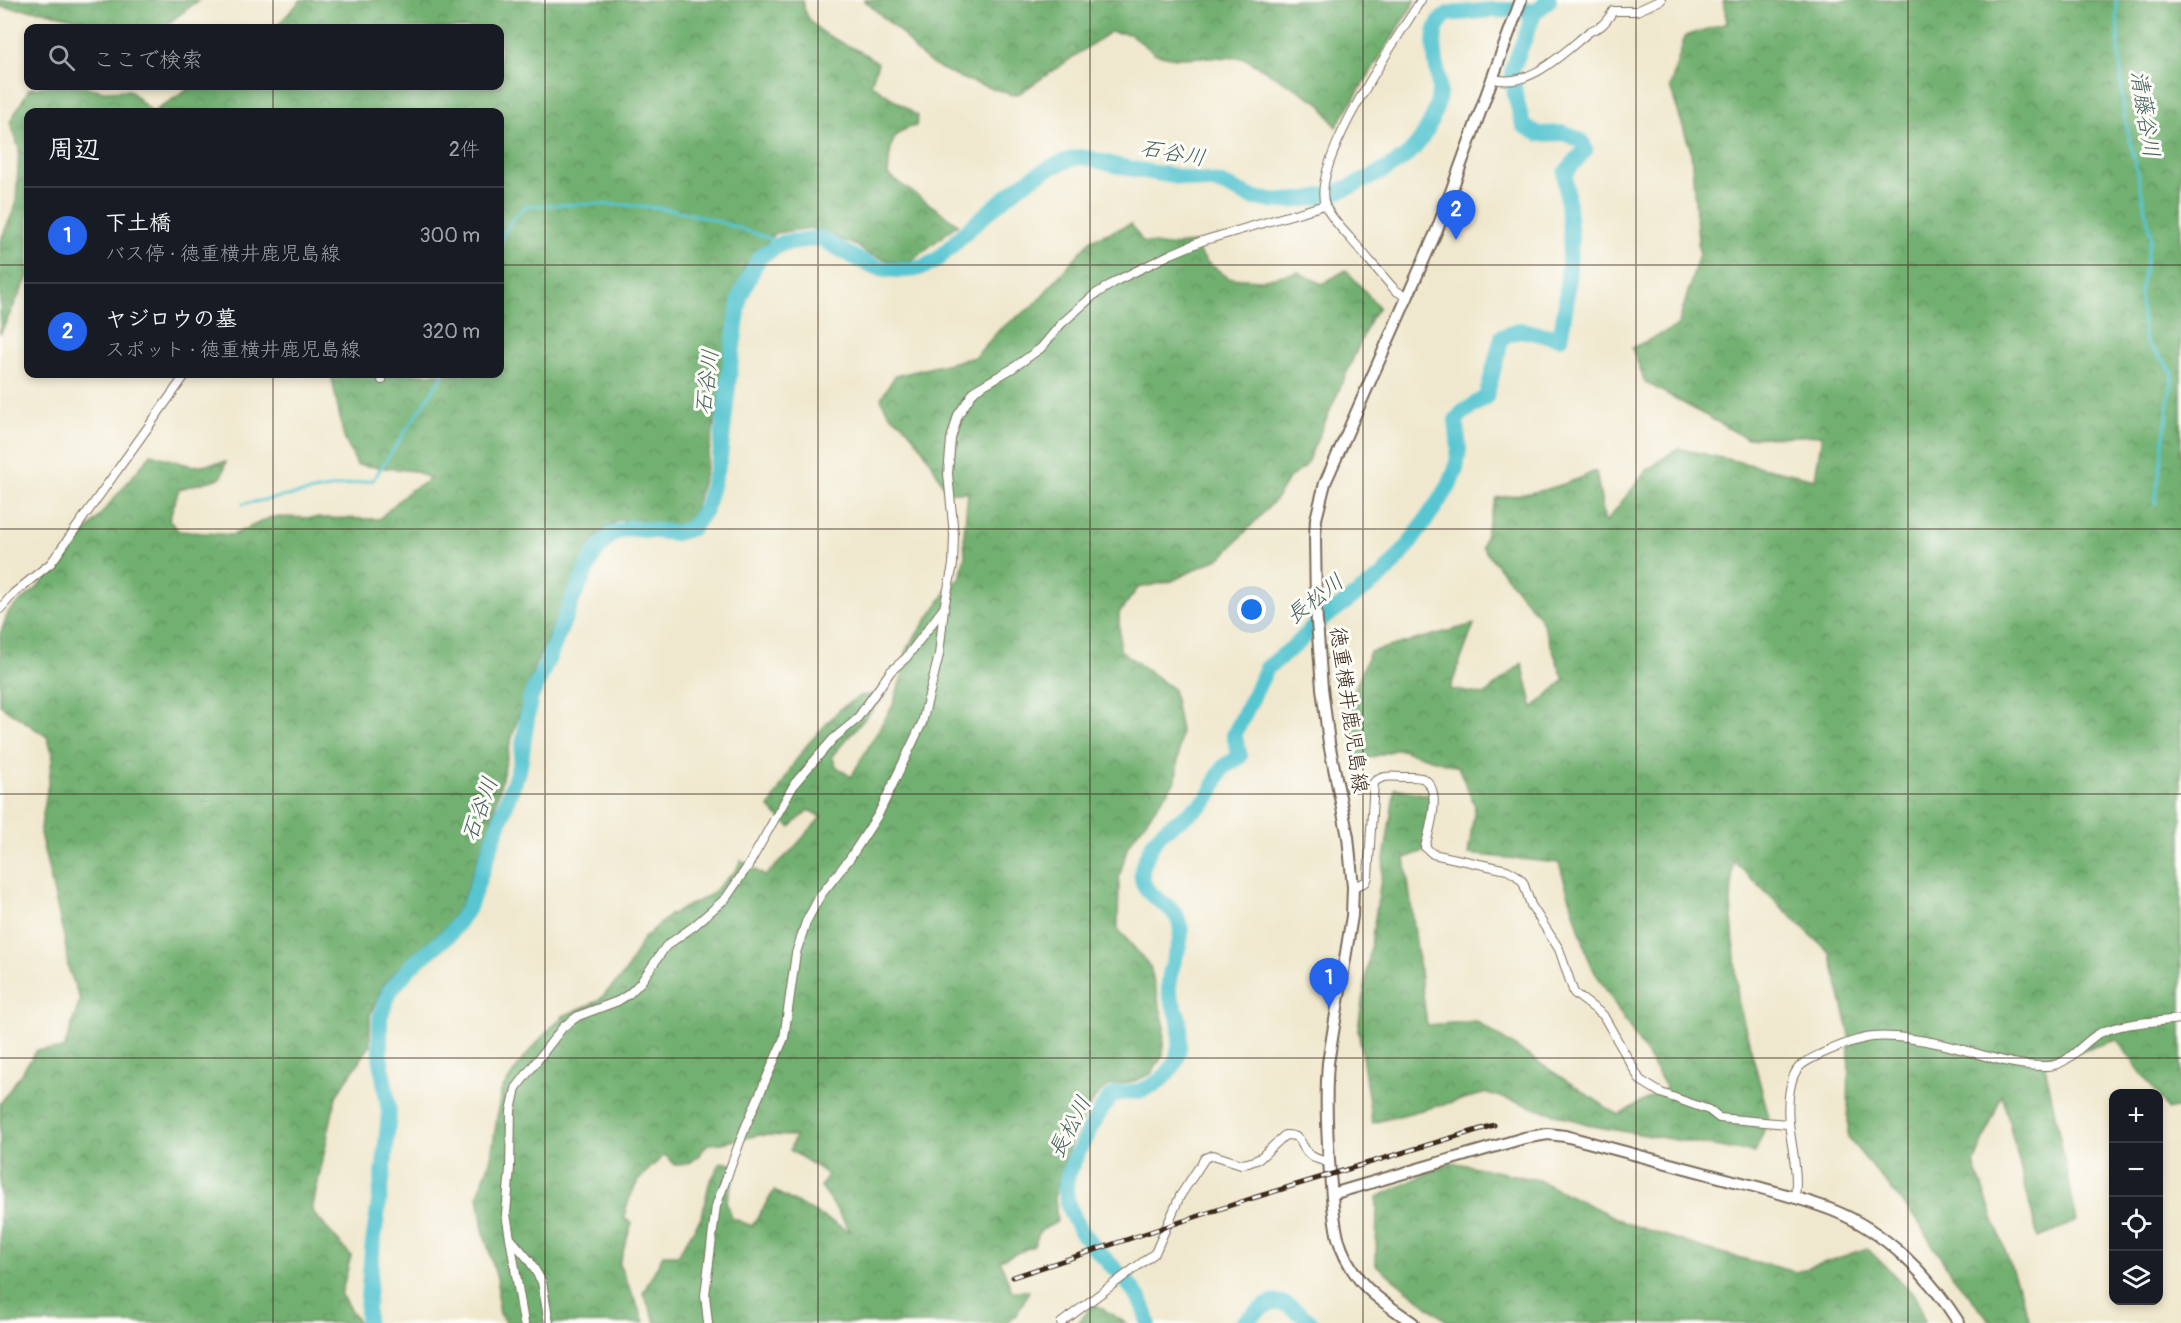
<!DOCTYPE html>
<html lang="ja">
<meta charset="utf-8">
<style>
body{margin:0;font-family:Pangolin,"Klee One",sans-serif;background:#242831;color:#f1f3f6}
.controls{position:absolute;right:18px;bottom:18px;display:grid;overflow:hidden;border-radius:12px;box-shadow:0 3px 9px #0003}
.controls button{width:54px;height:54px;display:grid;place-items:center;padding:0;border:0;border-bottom:2px solid #363941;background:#171b24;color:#f1f3f6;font:30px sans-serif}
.you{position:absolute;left:1252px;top:610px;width:21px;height:21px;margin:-15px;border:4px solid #fff;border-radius:50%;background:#1a73e8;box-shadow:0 0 0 9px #1a73e833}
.badge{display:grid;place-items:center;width:39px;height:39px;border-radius:50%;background:#2563eb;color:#fff;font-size:20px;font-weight:700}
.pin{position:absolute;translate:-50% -50px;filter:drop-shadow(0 2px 3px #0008)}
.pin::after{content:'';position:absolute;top:32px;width:21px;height:18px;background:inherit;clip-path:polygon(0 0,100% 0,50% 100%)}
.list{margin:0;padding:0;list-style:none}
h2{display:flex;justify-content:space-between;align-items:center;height:78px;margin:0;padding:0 24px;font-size:26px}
h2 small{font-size:20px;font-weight:400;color:#9ea1a6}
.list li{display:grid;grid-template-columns:39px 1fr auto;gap:18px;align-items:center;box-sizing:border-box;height:96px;padding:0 24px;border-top:2px solid #363941}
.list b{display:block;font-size:22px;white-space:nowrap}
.list p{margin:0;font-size:20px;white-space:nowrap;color:#9ea1a6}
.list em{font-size:20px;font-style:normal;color:#9ea1a6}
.icon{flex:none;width:33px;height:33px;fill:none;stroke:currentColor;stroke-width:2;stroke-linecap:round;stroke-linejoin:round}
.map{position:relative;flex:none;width:2181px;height:1323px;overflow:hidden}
.search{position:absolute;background:#171b24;box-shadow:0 3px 9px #0003;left:24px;top:24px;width:480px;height:66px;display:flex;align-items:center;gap:15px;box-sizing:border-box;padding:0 21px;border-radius:12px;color:#9ea1a6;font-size:22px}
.panel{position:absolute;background:#171b24;box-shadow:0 3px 9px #0003;left:24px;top:108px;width:480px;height:270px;border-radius:12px}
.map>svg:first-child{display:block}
.forest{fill:url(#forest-crowns);stroke:#566d48;stroke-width:1.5}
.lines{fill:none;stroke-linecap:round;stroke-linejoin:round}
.stream{stroke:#59c6d1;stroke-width:3}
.river{stroke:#59c6d1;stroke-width:16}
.street-casing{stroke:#7a6c5c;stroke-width:10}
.secondary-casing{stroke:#7a6c5c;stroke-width:14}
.street{stroke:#fff;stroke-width:8}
.secondary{stroke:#fff;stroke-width:10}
.rail-casing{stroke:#3b2a1e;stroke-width:5}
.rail{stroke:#fdfcf7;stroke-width:3;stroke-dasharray:9;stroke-linecap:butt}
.grid{fill:none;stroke:#3b2a1e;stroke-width:1.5;stroke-opacity:0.55}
.labels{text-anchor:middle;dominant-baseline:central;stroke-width:6;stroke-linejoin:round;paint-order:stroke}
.street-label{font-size:21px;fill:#3b2a1e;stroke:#fdfcf7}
.water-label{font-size:22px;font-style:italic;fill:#46615d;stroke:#fdfcf7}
</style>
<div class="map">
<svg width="2181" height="1323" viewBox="0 0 2181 1323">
<defs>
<pattern id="forest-crowns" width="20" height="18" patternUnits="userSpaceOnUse" patternTransform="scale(1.5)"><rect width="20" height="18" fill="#72b071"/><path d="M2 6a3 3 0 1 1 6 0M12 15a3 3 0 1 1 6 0" fill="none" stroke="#5f8f5c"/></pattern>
</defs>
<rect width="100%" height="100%" fill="#fdfcf7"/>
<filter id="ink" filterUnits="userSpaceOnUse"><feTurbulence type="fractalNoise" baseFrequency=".0167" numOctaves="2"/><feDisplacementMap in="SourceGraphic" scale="12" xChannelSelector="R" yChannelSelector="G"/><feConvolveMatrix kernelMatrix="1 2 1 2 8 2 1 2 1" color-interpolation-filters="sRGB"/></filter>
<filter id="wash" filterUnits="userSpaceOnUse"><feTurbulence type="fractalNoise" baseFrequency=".008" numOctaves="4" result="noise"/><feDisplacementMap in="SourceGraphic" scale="24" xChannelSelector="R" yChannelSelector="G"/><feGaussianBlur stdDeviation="1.35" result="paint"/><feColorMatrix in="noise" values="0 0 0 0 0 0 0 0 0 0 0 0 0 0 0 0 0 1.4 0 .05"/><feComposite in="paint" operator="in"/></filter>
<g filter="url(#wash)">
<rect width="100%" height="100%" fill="#f0e8ce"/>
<g class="forest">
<polygon points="0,0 199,0 162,28 138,28 88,22 43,11 0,7"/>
<path d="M301,0H803C804,4 804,11 806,14C820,40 857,45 878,63L871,84L918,116L916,126C888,130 890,152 888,175L958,224L911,261L894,262L868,254L857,246L811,228L776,233L745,265L730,315L721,388L706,468L695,510L688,522L671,526L619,520L604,529L593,541L534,668L512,737L491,824L461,905L446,927L408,959L384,984L370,1015V1046L336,1096L312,1211L351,1256L341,1295L359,1323H0V1104L37,1050L64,1049L80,1000L68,967L65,941L40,833L53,754L47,737L0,705V634L9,611L37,588L67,555L151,454L192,466L226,462L221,478L179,489L169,520L179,531L233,535L271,517L379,519L409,491L431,479L415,471L357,465L344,438L331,374H500V112H153L193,86H500V28H275Z"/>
<polygon points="864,0 1416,0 1336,127 1320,103 1244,58 1206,57 1176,58 1156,54 1130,34 1110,32 1020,93 1012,95 963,79 933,65 916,51 903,35"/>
<path d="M1723,0H2181V1107L2167,1110L2159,1097L2158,1094L2156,1093L2117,1040L2044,1061L2077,1221L2038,1238L2002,1094L1974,1164L2031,1323H1992L1951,1274L1917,1220L1848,1138L1849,1031L1830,953L1733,861L1731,903L1738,1000L1769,1118L1755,1153L1597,1127L1487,1093L1372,1123L1358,1029L1395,788L1433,796L1429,849L1405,858L1427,1025L1476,1021L1618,1115L1667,1088L1590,964L1559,863L1468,854L1475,806L1458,767L1398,749L1359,761L1345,713L1370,652L1474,624L1450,689L1484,695L1522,663L1533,708L1564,680L1541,619L1482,547L1496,498C1537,493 1559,488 1596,471L1605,523L1646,471L1678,448L1815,479L1822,435L1746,438L1645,382L1632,348L1678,326L1699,254L1691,151L1670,87L1685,36L1727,23Z"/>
<polygon points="49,86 82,86 103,91 129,90 152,112 28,112 28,277 0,334 0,242 16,205 19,148 10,122 29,89"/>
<path d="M1131,224L1143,242L1166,246L1192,243L1207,262L1229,278L1260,280L1298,272L1322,284L1346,270L1379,307L1371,318L1305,467L1289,478L1275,500L1223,556L1172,581L1138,588L1119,613L1120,650L1173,689L1181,731L1176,780L1128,845L1119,878L1118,929L1150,966L1164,1023L1163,1055L1151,1074L1134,1081L1108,1086L1095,1098L1071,1140L1055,1194L1057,1222L1040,1231L1034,1246L1000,1260L1012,1291H1029L1017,1314L1007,1323H656L643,1293L663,1255H678L702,1216L709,1184L721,1162L738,1165L726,1202L732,1218L752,1226L774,1191L851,1232L821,1186L828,1174L790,1150L795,1136L759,1135L722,1143L708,1144C696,1158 694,1165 675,1165L665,1155C640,1176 631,1185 624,1218L632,1223L619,1264L645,1323H505L498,1310V1282L483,1230L478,1195L491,1158L501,1091L521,1062L541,1038L563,1016L598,1001L625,973L643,939L670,915L710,895L736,870L741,860L765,876L792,850L821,817L809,810L790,827L769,808L792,766L807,745L840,709L860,696L887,693L832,756L836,766L851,777L893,705L902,676L907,648L953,582L960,580L965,555L964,534L968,492H946C936,470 924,448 908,430C895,414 890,422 881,398L895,376L975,357L1001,328L1033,306L1091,240Z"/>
<polygon points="1452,1162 1538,1180 1626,1223 1713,1251 1796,1272 1867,1248 1918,1299 1924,1323 1449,1323 1376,1265 1377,1197"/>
<polygon points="1094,1304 1095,1304 1126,1323 1078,1323"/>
</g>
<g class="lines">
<g class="stream">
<polyline points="2116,0 2123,110 2151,235 2140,293 2144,339 2173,372 2155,505"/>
<path d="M500,243C505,229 515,212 528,206C576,204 625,202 672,210C710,217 747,231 783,243"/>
<polyline points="243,504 373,480 444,374"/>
</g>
<g class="river">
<path d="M367,1323V1309L372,1251L384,1166L389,1112L380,1055V1017L389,992L411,966L450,934L469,907L520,765L530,699L548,660L572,600L594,554L611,534L628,528L675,533L692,528L705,510L720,457L731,360L740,297L755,265L762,255L783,243L820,238C835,246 861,263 876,267C893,271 914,272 930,264C941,259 951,246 960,237C995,207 1033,167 1080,157C1083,156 1119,167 1128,168C1148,172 1169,175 1190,179C1200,181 1212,181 1222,184C1233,188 1243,195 1255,198C1306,209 1359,187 1401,160C1420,147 1436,118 1439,94C1441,69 1422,30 1448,14L1493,10L1537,11"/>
<path d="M1148,1323C1147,1317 1145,1311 1143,1306C1123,1264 1064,1238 1066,1185C1066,1170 1100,1108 1111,1097C1118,1091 1130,1093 1138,1091C1154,1087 1172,1074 1177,1057C1181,1042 1182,1028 1177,1013C1174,1006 1170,998 1169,991C1166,968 1185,945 1180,925C1176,904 1149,901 1143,882C1140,874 1142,867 1145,860C1159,823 1180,824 1205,801C1215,792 1214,780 1222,769C1226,763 1234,762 1240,756L1234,735L1267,668L1297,644L1317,623L1382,576L1408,546L1449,486L1456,469L1459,449L1456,420L1462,413L1486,397L1502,337L1520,330L1560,338L1566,304L1571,239L1565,173L1585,150L1582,141L1564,133L1539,134L1523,125L1515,95L1512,70L1534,14L1549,0"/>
<path d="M1243,1323C1275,1297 1278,1294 1311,1323"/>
</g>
</g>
</g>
<g filter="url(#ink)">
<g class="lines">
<defs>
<g id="street">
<path d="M1492,78C1527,91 1564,52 1589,32C1593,29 1598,28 1601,26C1606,22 1610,16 1613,11H1637L1661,0"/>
<path d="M1408,298L1395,290C1380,273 1365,255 1350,238C1341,228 1330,217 1325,205C1310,162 1397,39 1421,0"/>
<polyline points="382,374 382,380"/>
<polyline points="0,609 14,593 51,563 186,374"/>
<path d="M1353,887L1366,882L1368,877L1374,782C1385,774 1392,777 1405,777C1411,777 1419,776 1424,779C1443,791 1429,831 1425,847L1433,854L1507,870L1516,875L1523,882L1531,905L1559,949L1574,993L1603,1015L1640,1080L1661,1093L1709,1110L1719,1118L1787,1124"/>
<path d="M1795,1197C1800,1159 1783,1128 1790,1089C1794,1066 1802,1063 1821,1054C1836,1047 1856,1039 1873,1037C1891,1035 1922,1040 1941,1044C1977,1052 2010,1067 2047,1066C2070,1065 2082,1042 2100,1033C2124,1022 2155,1022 2181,1019"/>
<polyline points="511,1239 529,1260 542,1282 549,1323"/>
<polyline points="524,1323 506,1214 510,1168 511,1111 516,1088 563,1027 578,1016 618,1001 629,994 641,982 666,946 694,926 726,898 748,866 795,783 833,739 856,720 891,671 906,658 943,609"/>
<polyline points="708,1323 705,1295 716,1206 745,1128 784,1038 796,953 806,922 820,896 850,858 878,815 922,723 939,655 944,608 953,565 954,535 948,474 951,439 958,415 975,390 1013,368 1041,348 1061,324 1094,295 1118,280 1171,254 1202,241 1325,205"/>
<path d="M1061,1323L1155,1253L1180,1196L1205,1158L1213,1155L1241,1164L1248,1163L1259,1159L1285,1135C1305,1135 1298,1145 1310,1155C1316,1159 1323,1161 1329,1162"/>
</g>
<g id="secondary">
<path d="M1332,1194L1524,1138L1548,1134L1565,1136C1616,1150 1668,1163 1719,1177C1757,1187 1796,1196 1832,1210C1886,1231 1929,1276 1959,1323"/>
<path d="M1413,1323C1394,1309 1373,1297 1359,1279C1350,1267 1342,1252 1338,1238C1333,1217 1332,1195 1330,1174C1327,1137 1325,1100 1328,1063L1352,916L1353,887L1348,837L1329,743L1322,688L1316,608L1315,537L1316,519L1325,483L1437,230L1521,0"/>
</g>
</defs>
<use href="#street" class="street-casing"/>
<use href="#secondary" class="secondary-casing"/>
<use href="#street" class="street"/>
<use href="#secondary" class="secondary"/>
<defs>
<polyline id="rail" points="1013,1277 1253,1198 1494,1125"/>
</defs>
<use href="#rail" class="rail-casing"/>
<use href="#rail" class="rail"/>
</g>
</g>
<path class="grid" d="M273,0V28M545,0V1323M818,0V1323M1090,0V1323M1363,0V1323M1636,0V1323M1908,0V1323M273,86V112M0,265H28M500,265H2181M273,374V1323M0,529H2181M0,794H2181M0,1058H2181"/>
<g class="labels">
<g class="street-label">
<text transform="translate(1349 710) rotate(82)">徳重横井鹿児島線</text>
</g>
<g class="water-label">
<text transform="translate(2145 114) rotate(81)">清藤谷川</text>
<text transform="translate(1173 153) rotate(10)">石谷川</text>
<text transform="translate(707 382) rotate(-83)">石谷川</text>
<text transform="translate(1315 599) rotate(-38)">長松川</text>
<text transform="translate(480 809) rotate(-70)">石谷川</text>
<text transform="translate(1070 1127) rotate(-62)">長松川</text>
</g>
</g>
</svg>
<div class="controls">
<button>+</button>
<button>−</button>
<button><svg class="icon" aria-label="locate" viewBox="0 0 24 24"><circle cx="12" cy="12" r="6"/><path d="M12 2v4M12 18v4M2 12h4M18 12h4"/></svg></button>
<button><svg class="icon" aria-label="layers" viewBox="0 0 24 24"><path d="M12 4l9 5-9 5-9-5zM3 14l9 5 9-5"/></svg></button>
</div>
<div class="you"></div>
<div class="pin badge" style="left:1329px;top:1008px">1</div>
<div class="pin badge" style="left:1456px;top:240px">2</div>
<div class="search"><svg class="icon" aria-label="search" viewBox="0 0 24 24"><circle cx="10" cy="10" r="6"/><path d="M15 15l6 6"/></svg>ここで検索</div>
<section class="panel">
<h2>周辺<small>2件</small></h2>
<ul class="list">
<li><span class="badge">1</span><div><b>下土橋</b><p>バス停 · 徳重横井鹿児島線</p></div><em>300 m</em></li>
<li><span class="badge">2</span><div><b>ヤジロウの墓</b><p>スポット · 徳重横井鹿児島線</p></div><em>320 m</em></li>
</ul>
</section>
</div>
